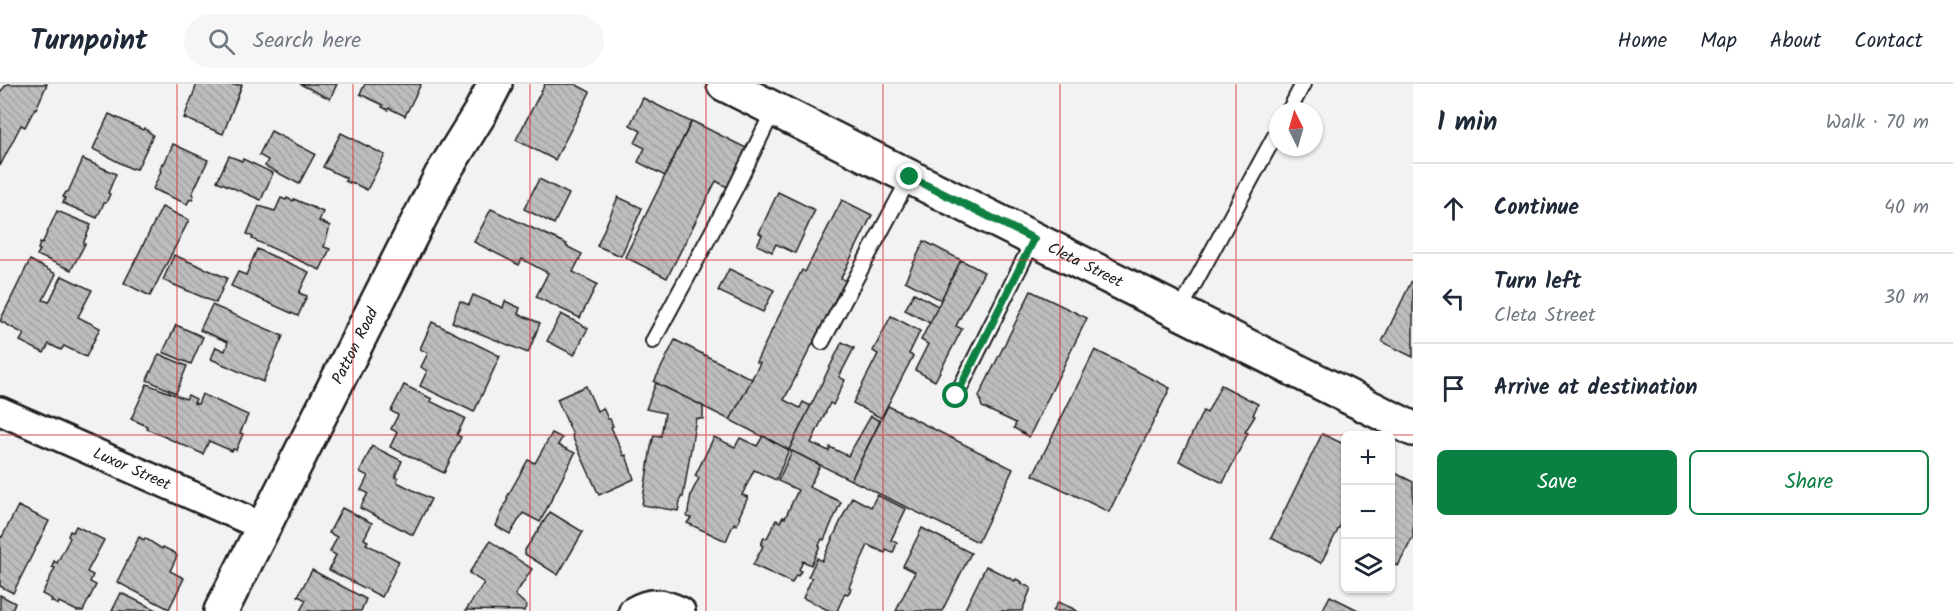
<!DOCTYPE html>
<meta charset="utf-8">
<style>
body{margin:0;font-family:Kalam,sans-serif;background:#f6f6f7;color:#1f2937}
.controls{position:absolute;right:18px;bottom:18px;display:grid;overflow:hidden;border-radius:9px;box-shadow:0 2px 4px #0004}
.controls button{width:54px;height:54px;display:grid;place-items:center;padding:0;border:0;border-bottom:2px solid #e0e1e3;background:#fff;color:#1f2937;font:30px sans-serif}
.compass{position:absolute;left:1269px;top:18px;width:54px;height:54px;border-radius:50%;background:#fff;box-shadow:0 2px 4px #0004;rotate:355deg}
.stop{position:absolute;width:18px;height:18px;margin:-14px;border:4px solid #0b8043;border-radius:50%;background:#fff}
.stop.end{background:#0b8043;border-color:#fff;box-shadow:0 2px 6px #0008}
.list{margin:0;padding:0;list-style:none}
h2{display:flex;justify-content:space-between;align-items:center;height:78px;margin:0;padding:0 24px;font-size:26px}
h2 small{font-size:20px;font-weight:400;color:#747a83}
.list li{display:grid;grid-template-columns:39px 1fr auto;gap:18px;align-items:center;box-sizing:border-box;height:90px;padding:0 24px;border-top:2px solid #e0e1e3}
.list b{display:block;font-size:22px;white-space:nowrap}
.list p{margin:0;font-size:20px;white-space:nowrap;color:#747a83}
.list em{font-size:20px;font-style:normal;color:#747a83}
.actions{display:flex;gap:12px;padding:18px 24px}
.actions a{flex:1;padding:14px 0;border:2px solid #0b8043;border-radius:9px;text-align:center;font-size:21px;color:#0b8043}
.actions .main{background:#0b8043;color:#fff}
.icon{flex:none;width:33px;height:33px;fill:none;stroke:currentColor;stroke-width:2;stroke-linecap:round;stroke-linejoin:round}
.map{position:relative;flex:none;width:1413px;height:527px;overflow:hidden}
header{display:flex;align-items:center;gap:36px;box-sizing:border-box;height:84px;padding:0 30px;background:#fff;border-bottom:2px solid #e0e1e3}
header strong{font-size:28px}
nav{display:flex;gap:33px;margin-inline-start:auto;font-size:21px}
.search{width:420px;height:54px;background:#f6f6f7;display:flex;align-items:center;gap:15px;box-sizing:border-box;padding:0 21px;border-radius:33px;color:#747a83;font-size:22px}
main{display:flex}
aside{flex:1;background:#fff}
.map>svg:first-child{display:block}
.building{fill:url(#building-back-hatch);stroke:#1c1c1c;stroke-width:1.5}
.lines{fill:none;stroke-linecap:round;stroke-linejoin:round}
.lane-casing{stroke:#1c1c1c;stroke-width:18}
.street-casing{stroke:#1c1c1c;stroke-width:32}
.secondary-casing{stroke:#1c1c1c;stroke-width:38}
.lane{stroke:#fff;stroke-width:14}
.street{stroke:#fff;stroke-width:27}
.secondary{stroke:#fff;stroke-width:33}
.route{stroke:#0b8043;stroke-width:8}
.grid{fill:none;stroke:#d62828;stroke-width:1.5;stroke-opacity:0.55}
.labels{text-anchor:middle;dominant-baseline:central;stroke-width:4.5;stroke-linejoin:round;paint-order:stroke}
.street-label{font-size:16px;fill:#1c1c1c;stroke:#fff}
</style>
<header>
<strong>Turnpoint</strong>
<div class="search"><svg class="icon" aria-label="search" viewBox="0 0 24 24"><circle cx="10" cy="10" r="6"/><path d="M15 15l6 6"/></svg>Search here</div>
<nav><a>Home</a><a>Map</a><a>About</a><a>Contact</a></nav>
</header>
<main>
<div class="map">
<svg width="1413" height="527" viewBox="0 0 1413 527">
<defs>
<pattern id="building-back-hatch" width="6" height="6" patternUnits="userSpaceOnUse" patternTransform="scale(1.5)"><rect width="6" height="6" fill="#bdbdbd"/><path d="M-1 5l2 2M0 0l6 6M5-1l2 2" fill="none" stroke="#a2a2a2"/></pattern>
</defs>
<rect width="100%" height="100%" fill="#f2f2f2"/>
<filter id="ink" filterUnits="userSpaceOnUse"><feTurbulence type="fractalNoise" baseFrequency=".0167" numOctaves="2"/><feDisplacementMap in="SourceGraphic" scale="12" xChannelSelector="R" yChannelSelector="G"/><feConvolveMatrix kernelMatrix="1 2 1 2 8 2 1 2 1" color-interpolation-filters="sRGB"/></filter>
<g filter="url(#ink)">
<g class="building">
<polygon points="7,0 47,0 36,25 35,24 25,43 21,41 0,82 0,8"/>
<polygon points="197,0 242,1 223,50 184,34"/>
<polygon points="300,0 337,0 330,15"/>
<polygon points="365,0 421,0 405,32 389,24 388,26 382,23 383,21 360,10"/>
<polygon points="545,0 575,0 590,8 555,76 516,56"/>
<polygon points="643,14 691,38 665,92 638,78 645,64 635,59 641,47 630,41"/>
<polygon points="109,30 143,46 144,44 153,51 137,85 133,84 132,85 93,65"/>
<polygon points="692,37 750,66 729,104 716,97 667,194 625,173"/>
<polygon points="271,47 315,70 299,100 265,82 268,76 259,71"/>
<polygon points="341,49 385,71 367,106 351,98 350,99 345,97 346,94 323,83"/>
<polygon points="173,60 208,76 192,110 194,111 192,116 190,115 187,120 153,105 161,87 160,86 162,79 164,80"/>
<polygon points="229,72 242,77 243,75 273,89 261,116 217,97"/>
<polygon points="83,75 116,90 108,109 110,110 106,119 104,119 97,134 63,119 65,114 63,113 66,108 68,108"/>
<polygon points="539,95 569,110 554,140 524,125"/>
<polygon points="778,108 815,126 795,169 776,160 772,168 757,161 762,151 759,149"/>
<polygon points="618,113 642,124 621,172 597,162"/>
<polygon points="281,114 286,116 287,114 293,117 294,115 323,128 319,137 330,142 324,163 330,165 320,186 252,155 253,153 247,150 259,122 275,127"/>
<polygon points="842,116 872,131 841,194 849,199 844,210 839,208 784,316 800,324 803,318 811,322 789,366 730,336 760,279 756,278 802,186 805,188"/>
<polygon points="162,123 189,136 150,212 124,199"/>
<polygon points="491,125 567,160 566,162 582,170 573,188 597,200 580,234 536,213 548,189 522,175 519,181 474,158"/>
<polygon points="57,127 91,141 83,160 85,160 71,186 37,171 40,166 38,165 40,159 42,160"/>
<polygon points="924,157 961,176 941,216 905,197"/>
<polygon points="257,165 309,188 299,209 307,212 298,232 231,202 238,188 246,191"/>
<polygon points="174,171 227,194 216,219 163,196"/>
<polygon points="30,176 56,190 43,216 49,218 62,192 92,206 78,233 100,244 86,273 64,262 61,266 49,260 44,269 20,257 24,250 0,237"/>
<polygon points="961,176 984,188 956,242 962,245 935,297 915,286 928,260 921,256"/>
<polygon points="729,185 774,206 763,228 718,207"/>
<polygon points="1413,194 1413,273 1382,258"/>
<polygon points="1031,207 1087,234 1029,353 1014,344 1016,339 982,323 979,312"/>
<polygon points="914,209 938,222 930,239 905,226"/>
<polygon points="473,211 503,224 505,217 520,224 518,230 540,239 528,269 452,238 460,217 469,221"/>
<polygon points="212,221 283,252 263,298 211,275 216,263 225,267 228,258 200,246"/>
<polygon points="561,230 588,244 574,271 547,257"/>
<polygon points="891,232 920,247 909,270 913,272 881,334 853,319 878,270 873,267"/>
<polygon points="432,238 500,272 474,328 420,302 427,287 421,283 428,269 420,265"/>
<polygon points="176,241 203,253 191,280 163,268"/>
<polygon points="675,256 752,295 730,336 654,298"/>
<polygon points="842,258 854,264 839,293 845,296 833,321 830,319 811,359 829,367 830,363 848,372 871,332 880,337 851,396 789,366"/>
<polygon points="1095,266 1170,304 1109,428 1033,391"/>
<polygon points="159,270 187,282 176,309 147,296"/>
<polygon points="656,299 703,322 703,335 696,334 683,413 681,413 678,427 642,421 651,363 654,351 661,352 665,329 646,325"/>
<polygon points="147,300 186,315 188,311 196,315 194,319 198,320 202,310 248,331 240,349 243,350 236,366 233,365 232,367 209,357 203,370 147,345 147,342 131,335"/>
<polygon points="404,301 432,315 430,317 465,334 457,351 461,353 444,389 390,363 397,348 391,345 398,331 391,327"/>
<polygon points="1221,301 1258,320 1253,331 1255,332 1245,348 1248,349 1223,399 1179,377 1203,327 1207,329"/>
<polygon points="586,302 597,327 603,324 608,335 610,335 613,342 611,343 624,372 626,371 634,395 599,411 572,352 573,351 557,315"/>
<polygon points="888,322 1013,385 978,458 851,396"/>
<polygon points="552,349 562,354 558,361 575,369 540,438 523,429 510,450 496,442 508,414 507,413 528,376 535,379"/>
<polygon points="1322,350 1346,361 1346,430 1321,479 1271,454"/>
<polygon points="763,352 789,366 776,396 754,386 742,411 748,413 739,433 740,434 737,441 734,439 726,457 687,439 691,434 687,433 691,410 699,394 695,392 714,353 735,363 740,354 757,362"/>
<polygon points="372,362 402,377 395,393 398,394 397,398 431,415 413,451 360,424 368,409 361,406 368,392 360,388"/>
<polygon points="792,367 820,381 809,403 841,418 824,456 822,455 819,461 820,462 811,481 803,477 799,486 801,487 798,492 796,491 792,499 753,481 763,462 761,461 764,453 767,454 776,436 780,438 783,433 785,434 798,406 778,397"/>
<polygon points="1393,388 1413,398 1413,453 1398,482 1390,479 1390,392"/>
<polygon points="877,411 906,425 891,456 897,459 893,469 886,466 885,469 868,461 849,503 851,505 848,510 845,509 837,527 830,527 803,514 812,494 808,493 817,474 822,477 852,413 871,423"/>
<polygon points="18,422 49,437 13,509 0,502 0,452 2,453"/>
<polygon points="342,424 372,439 364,455 368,457 366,460 399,477 382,513 329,486 336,471 330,468 337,453 329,449"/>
<polygon points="550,428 583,448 558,491 525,470 525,466"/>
<polygon points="76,442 104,456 87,488 93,491 90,498 96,501 83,527 77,527 59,518 58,521 51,517 52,515 42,510 55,484 52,483 54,477 57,479 70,454 68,452 70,447 73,448"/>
<polygon points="922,444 971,469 942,527 896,527 915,488 903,482"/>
<polygon points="139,453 144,456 145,454 162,465 163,463 175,469 177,472 170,487 184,494 169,525 117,498"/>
<polygon points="490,457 532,485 515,511 527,522 524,527 466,526 484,499 469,489"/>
<polygon points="986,482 1015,497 1016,495 1022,498 1021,499 1031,504 1022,527 964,527"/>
<polygon points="312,486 366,515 361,527 300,527 306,516 298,512"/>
<polygon points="121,509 158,527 112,527"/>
<polygon points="0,511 15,519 11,527 0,527"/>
<polygon points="1330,512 1360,527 1322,527"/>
<polygon points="1058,518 1074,525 1077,527 1053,527"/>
</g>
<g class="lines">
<defs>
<g id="lane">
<polyline points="1289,27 1303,0"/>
<polyline points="1179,228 1278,46"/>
<polyline points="653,257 734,107 774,25"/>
<polyline points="822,258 910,93"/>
<polyline points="956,312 1034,155"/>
</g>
<g id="street">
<path id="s1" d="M0,327L264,443"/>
<path d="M633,527C650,517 663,518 681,527"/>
</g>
<g id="secondary">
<path id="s2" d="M724,0L1413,345"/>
<path id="s3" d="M221,527L441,92L480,29L495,0"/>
</g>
</defs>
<use href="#lane" class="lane-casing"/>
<use href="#street" class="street-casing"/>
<use href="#secondary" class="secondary-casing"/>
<use href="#lane" class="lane"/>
<use href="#street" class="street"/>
<use href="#secondary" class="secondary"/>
</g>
</g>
<g class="lines" filter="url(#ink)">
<polyline class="route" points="910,93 1034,155 956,312"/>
</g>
<path class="grid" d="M177,0V527M353,0V527M530,0V527M706,0V527M883,0V527M1060,0V527M1236,0V527M0,176H1413M0,351H1413"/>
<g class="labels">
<g class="street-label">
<text stroke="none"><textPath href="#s2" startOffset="404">Cleta Street</textPath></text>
<text stroke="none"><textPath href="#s3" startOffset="297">Patton Road</textPath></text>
<text stroke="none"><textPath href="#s1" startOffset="144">Luxor Street</textPath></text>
</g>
</g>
</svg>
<div class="controls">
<button>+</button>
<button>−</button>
<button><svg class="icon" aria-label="layers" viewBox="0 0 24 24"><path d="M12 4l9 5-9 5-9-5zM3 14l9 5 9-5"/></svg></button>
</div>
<svg class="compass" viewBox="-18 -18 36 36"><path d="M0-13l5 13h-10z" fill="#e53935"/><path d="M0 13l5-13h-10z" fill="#747a83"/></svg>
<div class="stop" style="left:956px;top:312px"></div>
<div class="stop end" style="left:910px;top:93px"></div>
</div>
<aside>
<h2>1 min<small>Walk · 70 m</small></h2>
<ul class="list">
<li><svg class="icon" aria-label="ahead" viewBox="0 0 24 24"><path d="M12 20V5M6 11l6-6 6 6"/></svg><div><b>Continue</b></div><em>40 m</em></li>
<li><svg class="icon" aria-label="left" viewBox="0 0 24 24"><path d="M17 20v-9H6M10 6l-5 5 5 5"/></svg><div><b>Turn left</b><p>Cleta Street</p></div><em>30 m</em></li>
<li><svg class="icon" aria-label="arrive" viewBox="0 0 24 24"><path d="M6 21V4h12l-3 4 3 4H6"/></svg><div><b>Arrive at destination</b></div></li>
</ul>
<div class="actions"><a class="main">Save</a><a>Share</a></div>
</aside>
</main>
